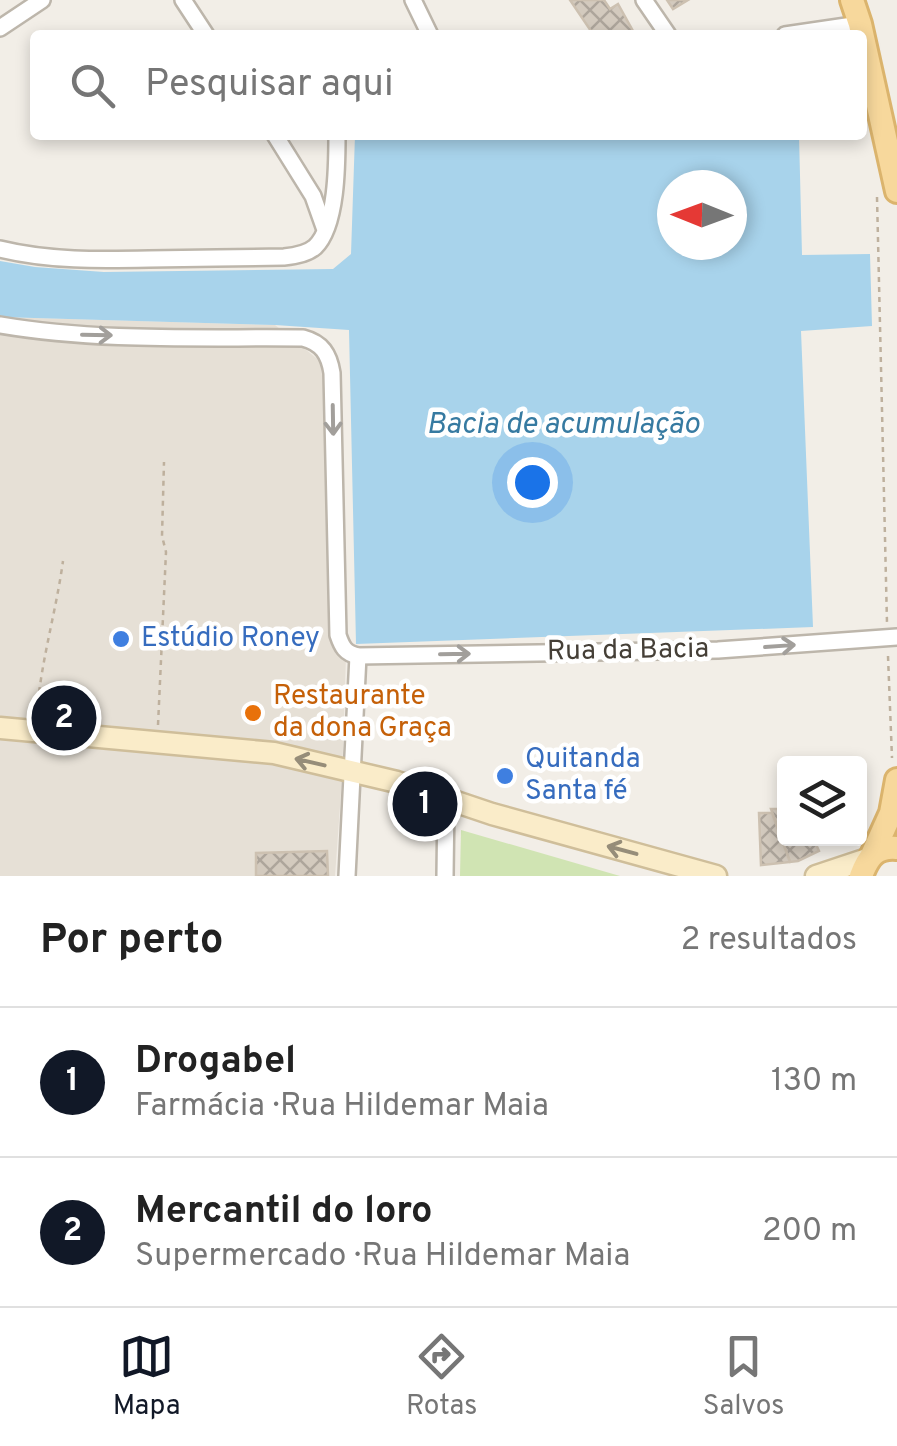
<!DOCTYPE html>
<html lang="pt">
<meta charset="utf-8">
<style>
body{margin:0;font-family:Overpass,sans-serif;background:#f6f6f6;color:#222}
.controls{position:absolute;right:30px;bottom:30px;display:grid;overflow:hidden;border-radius:10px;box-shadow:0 5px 15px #0003}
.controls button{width:90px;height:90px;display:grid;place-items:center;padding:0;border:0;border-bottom:2px solid #e0e0e0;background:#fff;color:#222;font:50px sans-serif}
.compass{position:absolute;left:657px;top:170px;width:90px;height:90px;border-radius:50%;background:#fff;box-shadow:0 5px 15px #0003;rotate:271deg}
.you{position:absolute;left:532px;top:482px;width:35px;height:35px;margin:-25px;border:8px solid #fff;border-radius:50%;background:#1a73e8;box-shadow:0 0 0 15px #1a73e833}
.badge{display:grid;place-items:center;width:65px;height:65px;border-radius:50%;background:#111827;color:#fff;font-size:32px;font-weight:700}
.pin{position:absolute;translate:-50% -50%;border:5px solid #fff;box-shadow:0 2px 10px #0006}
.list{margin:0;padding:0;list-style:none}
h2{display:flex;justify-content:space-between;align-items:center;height:130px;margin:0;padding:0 40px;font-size:42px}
h2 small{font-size:32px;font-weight:400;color:#767676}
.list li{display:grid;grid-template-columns:65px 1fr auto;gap:30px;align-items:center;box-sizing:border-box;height:150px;padding:0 40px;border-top:2px solid #e0e0e0}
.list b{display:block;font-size:38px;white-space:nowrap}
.list p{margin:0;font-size:32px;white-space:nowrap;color:#767676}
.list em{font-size:32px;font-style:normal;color:#767676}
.icon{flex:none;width:55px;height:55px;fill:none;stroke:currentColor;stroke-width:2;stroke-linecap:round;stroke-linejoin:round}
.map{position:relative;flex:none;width:897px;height:876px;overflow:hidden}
.search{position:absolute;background:#fff;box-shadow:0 5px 15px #0003;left:30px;right:30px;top:30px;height:110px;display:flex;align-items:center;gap:25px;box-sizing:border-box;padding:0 35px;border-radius:10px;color:#767676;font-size:38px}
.sheet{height:430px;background:#fff}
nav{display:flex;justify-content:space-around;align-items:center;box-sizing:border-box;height:140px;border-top:2px solid #e0e0e0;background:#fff;font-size:28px;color:#767676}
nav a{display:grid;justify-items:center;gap:5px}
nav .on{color:#111827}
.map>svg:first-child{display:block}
.residential{fill:#e6e0d6}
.green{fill:#d0e4b3}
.water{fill:#a8d3eb;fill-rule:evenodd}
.building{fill:url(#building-cross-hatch);stroke:#cdc1b1;stroke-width:2.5}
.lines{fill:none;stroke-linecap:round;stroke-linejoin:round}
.street-casing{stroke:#bdb6ab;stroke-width:20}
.secondary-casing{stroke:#cfbe9a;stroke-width:25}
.primary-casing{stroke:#dbb46d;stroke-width:28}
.path{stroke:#beb09d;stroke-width:2.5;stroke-dasharray:5 5;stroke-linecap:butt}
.street{stroke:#fff;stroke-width:15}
.secondary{stroke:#faecc9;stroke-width:20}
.primary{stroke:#f7d89c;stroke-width:22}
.oneway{stroke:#a29f9b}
.oneway2{stroke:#968d79}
.shop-dot{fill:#3f7fe0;stroke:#fff;stroke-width:4}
.food-dot{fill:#e8710a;stroke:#fff;stroke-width:4}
.labels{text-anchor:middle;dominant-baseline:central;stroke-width:9;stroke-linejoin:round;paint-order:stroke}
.shop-label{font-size:28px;fill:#366cbe;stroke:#fff;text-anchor:start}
.street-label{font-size:28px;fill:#453f37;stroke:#fff}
.food-label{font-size:28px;fill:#c56008;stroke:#fff;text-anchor:start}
.water-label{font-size:30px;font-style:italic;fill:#367aa1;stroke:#fff}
</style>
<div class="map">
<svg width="897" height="876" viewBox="0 0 897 876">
<defs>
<pattern id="building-cross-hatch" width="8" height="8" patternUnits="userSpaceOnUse" patternTransform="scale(2.5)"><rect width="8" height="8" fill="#d3cabe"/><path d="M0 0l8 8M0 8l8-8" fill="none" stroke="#ada59b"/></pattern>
</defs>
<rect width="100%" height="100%" fill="#f2eee7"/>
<polygon class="residential" points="0,317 275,325 320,361 333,455 346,656 342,778 335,876 0,876"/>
<polygon class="green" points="461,830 620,876 460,876"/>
<path class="water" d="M355,135H799L802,255L870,254L872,326L801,331L813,627L356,644L349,330L275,325L0,317V261L35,267L104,272L333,269L351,254ZM672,185H732V245H672Z"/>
<g class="building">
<polygon points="570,0 604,0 610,9 618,4 633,31 626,35 593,34"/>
<polygon points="667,0 688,0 673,9"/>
<polygon points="771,809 784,809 784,838 813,838 819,851 798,861 790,862"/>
<polygon points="759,813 772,813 790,862 761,865"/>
<polygon points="327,851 328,876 256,876 256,853"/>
</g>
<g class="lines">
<defs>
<g id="street">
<polyline points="183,0 206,35"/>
<polyline points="413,0 430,35"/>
<polyline points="644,0 668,35"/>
<polyline points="0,28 42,0"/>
<polyline points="785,35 860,24"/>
<polyline points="275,135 313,196 324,227"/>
<path d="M0,249C49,261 99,260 149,259C194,258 239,258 284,257C295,256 307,254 315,247C337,226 337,164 337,135"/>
<path d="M0,325C100,342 202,337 303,338C322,343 329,354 332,373L338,635C342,647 345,653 358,656L718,650L897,637"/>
<polyline points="347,876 358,656"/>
<polyline points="445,876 446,800"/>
</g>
<g id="secondary">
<polyline points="0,728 274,753 397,782 492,814 716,876"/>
<polyline points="816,876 867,859"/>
</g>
<g id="primary">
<polyline points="852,0 860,24 897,191"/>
<polyline points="872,855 891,813 897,780"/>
<path d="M861,876C868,857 876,846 897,848"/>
</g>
</defs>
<use href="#street" class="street-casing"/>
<use href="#secondary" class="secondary-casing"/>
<use href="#primary" class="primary-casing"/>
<g class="path">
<polyline points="877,197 887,623"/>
<polyline points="888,656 892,758"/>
<path d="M37,712C41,661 56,612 63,561"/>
<polyline points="158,725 166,552 162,536 164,462"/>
</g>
<use href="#street" class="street"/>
<use href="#secondary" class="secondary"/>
<use href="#primary" class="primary"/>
</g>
<defs><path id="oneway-shaft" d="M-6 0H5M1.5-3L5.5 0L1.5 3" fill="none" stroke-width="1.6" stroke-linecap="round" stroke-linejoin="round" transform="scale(2.5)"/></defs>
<g class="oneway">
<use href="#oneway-shaft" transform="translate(97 335) rotate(1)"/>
<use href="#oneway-shaft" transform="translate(333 420) rotate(89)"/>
<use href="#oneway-shaft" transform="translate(780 646) rotate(-4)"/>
<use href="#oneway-shaft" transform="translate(455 654) rotate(-1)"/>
</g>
<g class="oneway2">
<use href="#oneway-shaft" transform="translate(310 762) rotate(-167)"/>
<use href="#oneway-shaft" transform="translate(622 850) rotate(-165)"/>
</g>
<g class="shop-dot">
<circle cx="121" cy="639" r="10"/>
<circle cx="505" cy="776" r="10"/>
</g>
<circle class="food-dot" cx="253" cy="713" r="10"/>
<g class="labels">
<g class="shop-label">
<text x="141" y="639">Estúdio Roney</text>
<text x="525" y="760">Quitanda<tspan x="525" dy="32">Santa fé</tspan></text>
</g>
<g class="street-label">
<text transform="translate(628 651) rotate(-1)">Rua da Bacia</text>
</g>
<g class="food-label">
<text x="273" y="697">Restaurante<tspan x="273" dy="32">da dona Graça</tspan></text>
</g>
<g class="water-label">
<text x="563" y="425">Bacia de acumulação</text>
</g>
</g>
</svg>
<div class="controls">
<button><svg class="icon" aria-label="layers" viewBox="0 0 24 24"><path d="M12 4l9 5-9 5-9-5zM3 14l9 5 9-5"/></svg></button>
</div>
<svg class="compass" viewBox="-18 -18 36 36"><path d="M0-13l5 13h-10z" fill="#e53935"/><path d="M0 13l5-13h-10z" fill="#767676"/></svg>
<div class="you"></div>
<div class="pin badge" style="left:425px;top:804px">1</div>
<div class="pin badge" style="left:64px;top:718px">2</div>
<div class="search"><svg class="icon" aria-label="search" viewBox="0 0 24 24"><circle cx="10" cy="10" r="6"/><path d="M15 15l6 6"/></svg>Pesquisar aqui</div>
</div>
<section class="sheet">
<h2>Por perto<small>2 resultados</small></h2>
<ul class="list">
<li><span class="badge">1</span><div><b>Drogabel</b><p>Farmácia · Rua Hildemar Maia</p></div><em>130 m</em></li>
<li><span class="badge">2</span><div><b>Mercantil do loro</b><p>Supermercado · Rua Hildemar Maia</p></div><em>200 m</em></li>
</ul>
</section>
<nav>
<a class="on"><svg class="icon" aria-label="map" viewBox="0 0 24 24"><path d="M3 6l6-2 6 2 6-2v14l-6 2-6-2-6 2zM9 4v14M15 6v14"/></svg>Mapa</a>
<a><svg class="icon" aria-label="directions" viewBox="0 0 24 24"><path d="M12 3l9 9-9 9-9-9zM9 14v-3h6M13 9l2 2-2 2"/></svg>Rotas</a>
<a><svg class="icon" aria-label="saved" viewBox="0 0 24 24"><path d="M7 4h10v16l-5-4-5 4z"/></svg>Salvos</a>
</nav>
